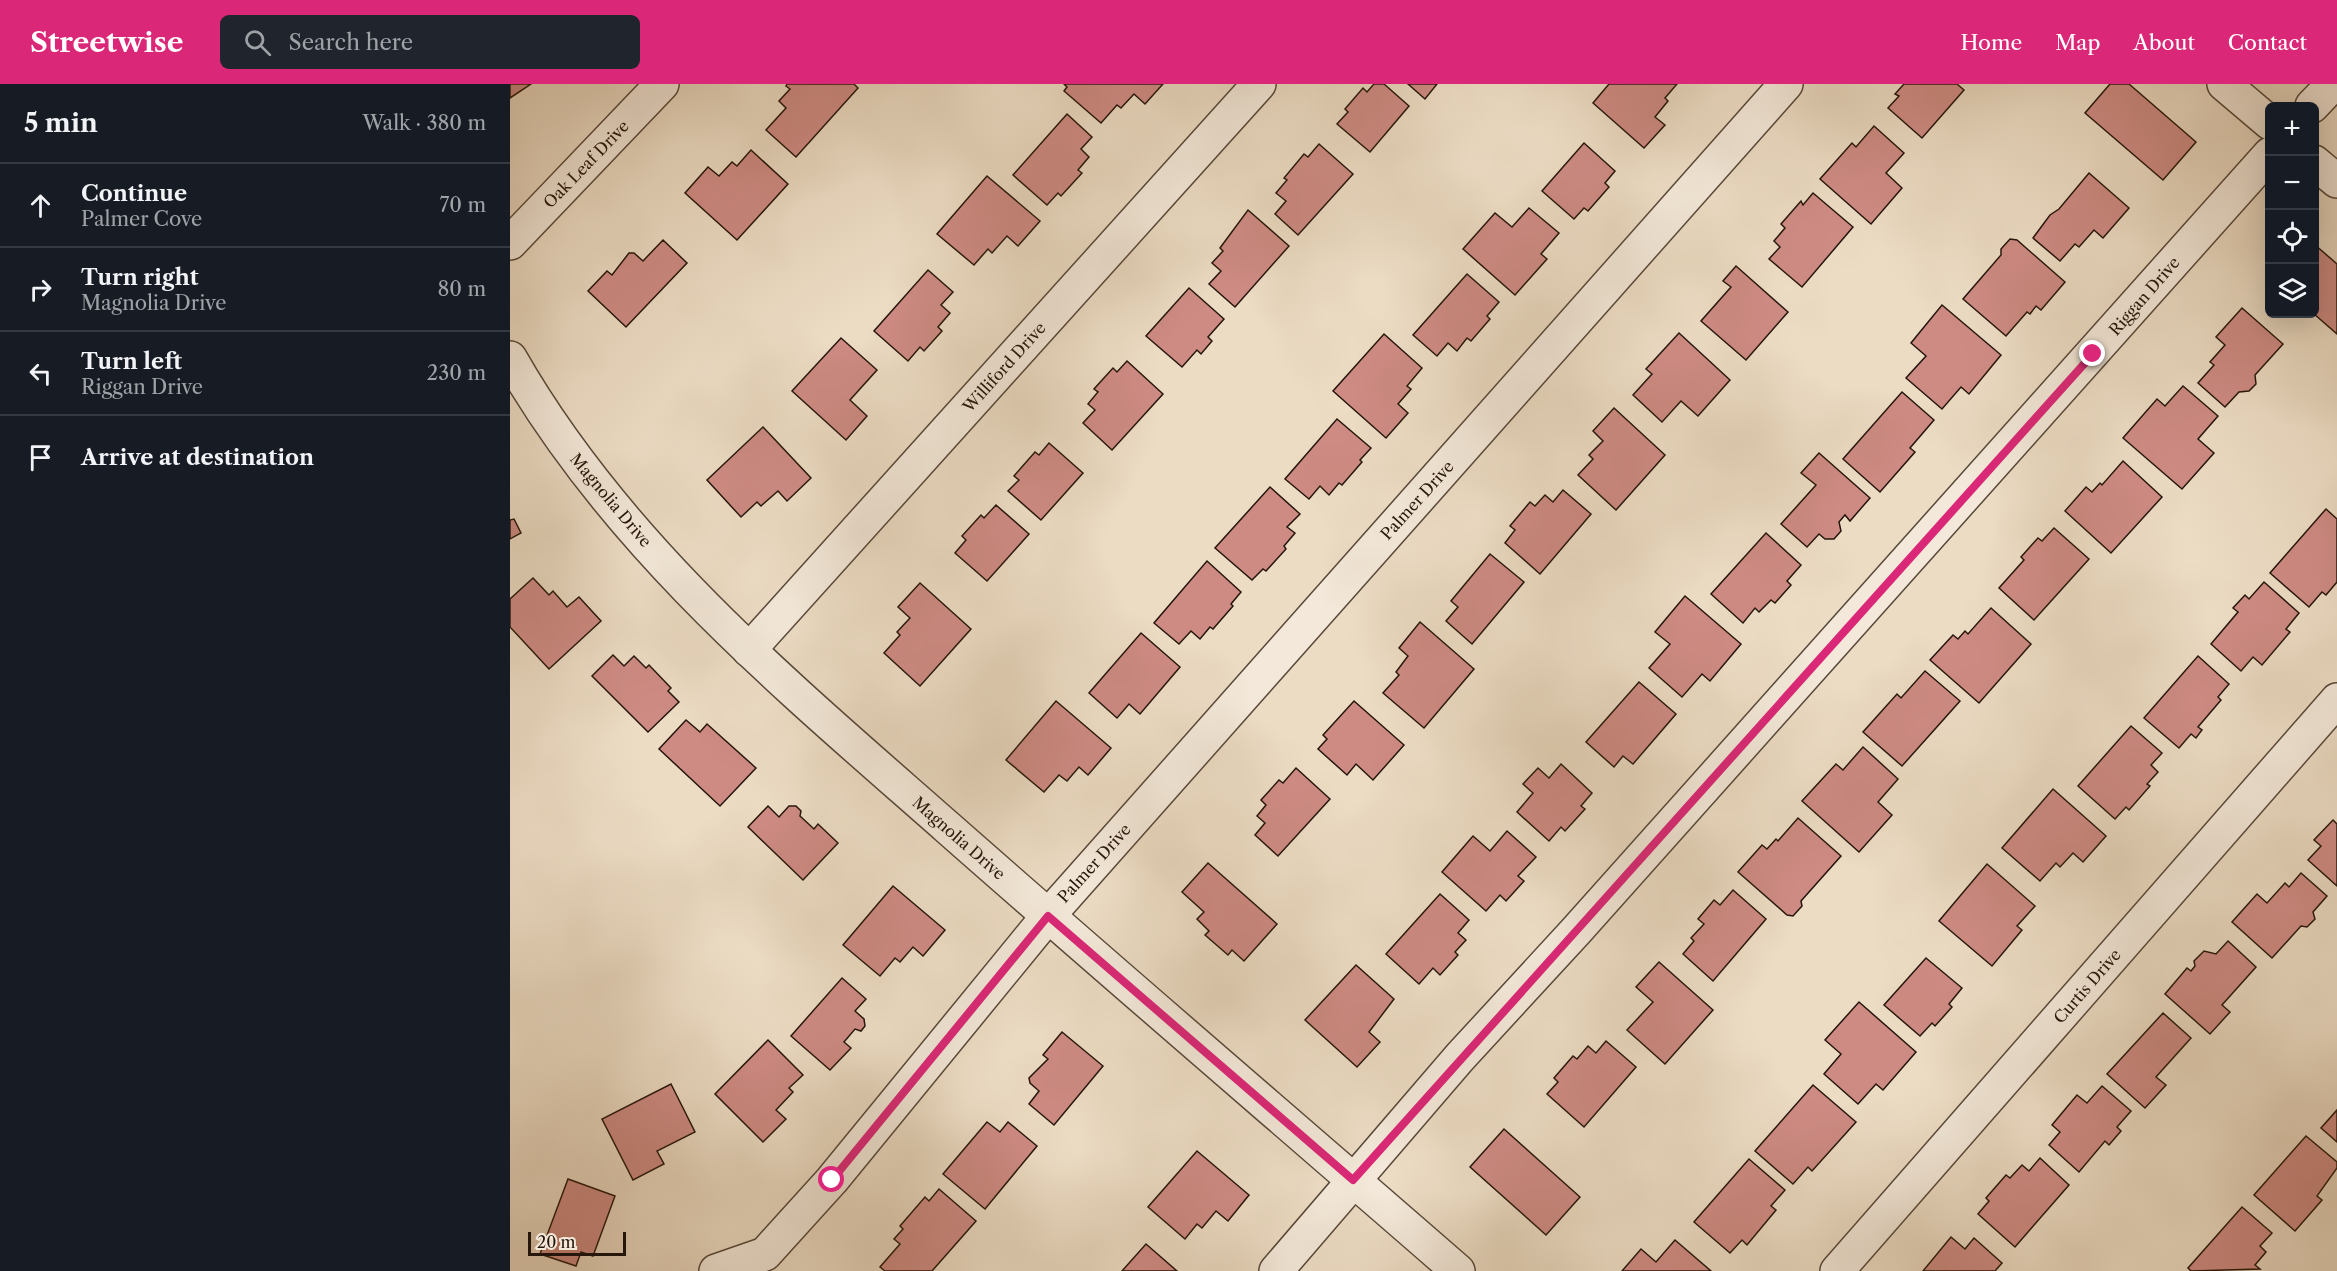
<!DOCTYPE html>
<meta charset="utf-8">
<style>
body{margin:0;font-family:"Libre Caslon Text",serif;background:#20242c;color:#f1f3f6}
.controls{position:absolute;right:18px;top:18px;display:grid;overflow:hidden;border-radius:9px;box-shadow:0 6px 24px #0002}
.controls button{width:54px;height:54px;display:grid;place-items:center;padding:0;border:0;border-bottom:2px solid #363941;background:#171b24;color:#f1f3f6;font:30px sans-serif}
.scale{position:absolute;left:18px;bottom:15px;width:98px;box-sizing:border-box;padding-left:6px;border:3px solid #26160b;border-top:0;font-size:16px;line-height:21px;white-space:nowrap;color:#26160b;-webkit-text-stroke:4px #f3e8d9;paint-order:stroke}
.stop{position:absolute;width:18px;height:18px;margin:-14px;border:4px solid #db2777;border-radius:50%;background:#fff}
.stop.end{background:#db2777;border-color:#fff;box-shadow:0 2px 6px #0008}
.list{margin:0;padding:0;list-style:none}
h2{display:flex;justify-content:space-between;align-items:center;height:78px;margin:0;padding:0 24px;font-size:26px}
h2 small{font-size:20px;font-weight:400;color:#9ea1a6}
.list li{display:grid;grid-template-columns:39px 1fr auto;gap:18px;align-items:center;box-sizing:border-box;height:84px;padding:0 24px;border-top:2px solid #363941}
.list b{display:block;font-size:22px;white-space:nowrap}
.list p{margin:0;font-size:20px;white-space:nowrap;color:#9ea1a6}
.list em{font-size:20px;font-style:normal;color:#9ea1a6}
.icon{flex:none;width:33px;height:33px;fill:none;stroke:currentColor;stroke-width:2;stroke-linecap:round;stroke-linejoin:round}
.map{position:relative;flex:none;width:1827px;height:1187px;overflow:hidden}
header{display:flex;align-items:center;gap:36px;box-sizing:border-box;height:84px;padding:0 30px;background:#db2777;color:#fff}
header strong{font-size:28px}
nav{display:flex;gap:33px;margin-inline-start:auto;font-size:21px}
.search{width:420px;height:54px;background:#20242c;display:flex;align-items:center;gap:15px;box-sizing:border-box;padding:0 21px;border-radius:9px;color:#9ea1a6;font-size:22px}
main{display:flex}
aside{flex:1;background:#171b24}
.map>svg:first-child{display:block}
.building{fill:#ce8b84;stroke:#26160b;stroke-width:1.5}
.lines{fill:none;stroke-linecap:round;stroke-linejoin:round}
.minor-casing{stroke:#584839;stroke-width:36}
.minor{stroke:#f3e8d9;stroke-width:33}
.route{stroke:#db2777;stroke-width:8}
.labels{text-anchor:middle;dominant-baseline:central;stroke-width:5;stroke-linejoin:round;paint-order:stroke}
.street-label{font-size:16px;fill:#26160b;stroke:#f3e8d9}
</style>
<header>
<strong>Streetwise</strong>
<div class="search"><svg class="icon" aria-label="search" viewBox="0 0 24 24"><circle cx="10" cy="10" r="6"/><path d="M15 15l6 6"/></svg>Search here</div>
<nav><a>Home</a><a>Map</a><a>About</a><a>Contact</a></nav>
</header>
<main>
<aside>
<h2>5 min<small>Walk · 380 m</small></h2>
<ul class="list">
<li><svg class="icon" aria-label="ahead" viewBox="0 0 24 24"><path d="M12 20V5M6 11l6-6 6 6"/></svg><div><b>Continue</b><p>Palmer Cove</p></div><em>70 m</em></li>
<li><svg class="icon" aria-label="right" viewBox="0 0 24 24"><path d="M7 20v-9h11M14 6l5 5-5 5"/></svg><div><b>Turn right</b><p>Magnolia Drive</p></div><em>80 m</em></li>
<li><svg class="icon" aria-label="left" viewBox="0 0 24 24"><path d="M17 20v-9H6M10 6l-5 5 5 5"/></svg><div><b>Turn left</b><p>Riggan Drive</p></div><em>230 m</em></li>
<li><svg class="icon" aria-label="arrive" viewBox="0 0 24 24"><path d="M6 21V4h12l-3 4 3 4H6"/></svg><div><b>Arrive at destination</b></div></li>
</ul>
</aside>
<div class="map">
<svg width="1827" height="1187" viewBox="0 0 1827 1187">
<rect width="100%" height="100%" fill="#ecdcc4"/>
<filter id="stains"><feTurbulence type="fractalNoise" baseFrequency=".00333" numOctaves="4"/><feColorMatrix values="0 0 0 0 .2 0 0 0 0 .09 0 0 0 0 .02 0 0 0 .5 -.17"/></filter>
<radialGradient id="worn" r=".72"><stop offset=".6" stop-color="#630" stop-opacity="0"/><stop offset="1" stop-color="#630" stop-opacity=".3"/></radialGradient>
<g class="building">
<polygon points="0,0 21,0 0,14"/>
<polygon points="277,0 344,0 348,4 286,73 256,46 276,24 269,17 280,5 276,2"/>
<polygon points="554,0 653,0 635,20 624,10 611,24 607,21 591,39 554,7 557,3"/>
<polygon points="864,0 874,0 899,22 860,68 827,40 838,28 835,25 853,4 857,8"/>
<polygon points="898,0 927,0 915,15"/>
<polygon points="1099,0 1167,0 1155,14 1158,17 1145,33 1155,41 1134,64 1083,19"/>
<polygon points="1394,0 1447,0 1454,6 1412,54 1378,24 1389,12 1385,10"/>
<polygon points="1600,0 1619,0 1686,58 1653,96 1575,29"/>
<polygon points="557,30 582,53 571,65 579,73 568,86 572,89 551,112 548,109 537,121 503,91"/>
<polygon points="1364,42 1394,69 1376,89 1392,104 1361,140 1310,95 1342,59 1346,63"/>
<polygon points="1074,59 1105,87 1095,99 1099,103 1078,127 1074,124 1064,135 1032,107"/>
<polygon points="809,60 843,90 788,151 765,130 776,117 766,109 777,96 774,94 794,70 798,73"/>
<polygon points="241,66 278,100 227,156 175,109 198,83 209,92 222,78 227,82"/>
<polygon points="1579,89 1619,124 1593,154 1584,146 1569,163 1565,160 1550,177 1523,154 1540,131 1549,125"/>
<polygon points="477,92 530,137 508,162 497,152 482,169 478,165 464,181 427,150"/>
<polygon points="1303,109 1343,143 1292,203 1259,175 1270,163 1264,157 1275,144 1271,140 1291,117 1293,121"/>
<polygon points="1019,124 1049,149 1031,170 1037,175 1005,211 953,165 985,129 1002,143"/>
<polygon points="738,126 779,162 725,223 699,200 711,187 702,179 713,167 710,164"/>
<polygon points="1500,155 1507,156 1555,198 1531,226 1526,222 1520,230 1517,228 1496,252 1453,215 1491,171 1491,165"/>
<polygon points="153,156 177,179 116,243 78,207 97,187 102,191 119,169 124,169 133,177"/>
<polygon points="1804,160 1827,180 1827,250 1804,230"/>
<polygon points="1226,182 1278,228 1236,276 1191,237 1221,203 1213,197"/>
<polygon points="418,186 443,208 431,221 440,229 428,243 432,247 414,267 410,263 398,277 364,247"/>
<polygon points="957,190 989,218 977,232 980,235 961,257 957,254 947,267 938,259 927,272 903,251"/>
<polygon points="679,204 714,235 698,253 702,257 691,270 687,266 672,283 636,252"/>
<polygon points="1432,221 1491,271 1459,310 1451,303 1432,325 1396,294 1416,272 1401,259"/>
<polygon points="1732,224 1773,260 1745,291 1746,300 1739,307 1729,308 1715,323 1688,299 1704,281 1700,278 1715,261 1706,253"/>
<polygon points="1169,249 1220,296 1188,332 1171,317 1152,338 1123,311 1142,290 1136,285"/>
<polygon points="874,250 912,284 897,302 901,305 888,320 898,329 876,354 823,307"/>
<polygon points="331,254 367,286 340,316 357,332 336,356 282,307"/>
<polygon points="617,277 653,310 602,366 573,339 585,326 578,320 588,308 584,305 603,284 607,288"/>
<polygon points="1673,302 1708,332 1688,355 1704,369 1672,405 1613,354 1647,315 1655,322"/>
<polygon points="1392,308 1424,336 1400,364 1405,368 1370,408 1333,375"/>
<polygon points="1104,324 1155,371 1106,426 1068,391 1083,375 1079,371 1093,357 1083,347"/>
<polygon points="827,335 861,364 850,376 852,378 832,401 829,399 819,411 810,402 799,415 775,395"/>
<polygon points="253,343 301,394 277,417 268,407 251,422 247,418 231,433 197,396"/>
<polygon points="539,359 573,389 531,436 498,407 509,396 504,392 525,368 529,371"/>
<polygon points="1309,369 1360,414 1340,437 1335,431 1329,438 1331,447 1324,455 1315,455 1309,450 1297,463 1271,440 1306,401 1291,389"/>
<polygon points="1613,377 1652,413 1601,469 1555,427 1576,403 1582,408 1590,399 1592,401"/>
<polygon points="760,403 790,430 777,443 785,449 774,462 776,465 756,487 753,485 742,496 705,464"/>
<polygon points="1053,406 1081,430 1030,490 995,459 1005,446 1000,442 1020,418 1025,422 1035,411 1043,418"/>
<polygon points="486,421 519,450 477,497 445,469 456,456 452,452 471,431 474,434"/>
<polygon points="1816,425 1827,435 1827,498 1816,511 1812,508 1799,523 1760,489"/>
<polygon points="4,435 11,449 0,455 0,436"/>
<polygon points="1544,444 1579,475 1524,536 1489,504 1514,476 1511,473 1528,454 1532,457"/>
<polygon points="1256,449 1291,481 1277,497 1281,501 1265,519 1261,516 1249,528 1245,524 1233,539 1201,510"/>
<polygon points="980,470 1014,498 962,560 936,537 948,523 941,517"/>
<polygon points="697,477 731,508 721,520 723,522 703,545 700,543 690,555 681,547 669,560 644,539"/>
<polygon points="23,494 39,511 43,507 57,523 69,513 91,537 39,585 0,543 0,515"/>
<polygon points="1754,498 1789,529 1776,545 1780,548 1752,581 1743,573 1731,587 1701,560 1728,528 1723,524 1735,511 1739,515"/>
<polygon points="410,499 461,545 410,602 374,569 390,551 387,548 400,534 388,523"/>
<polygon points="1175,512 1231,560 1200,597 1192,590 1172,613 1139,584 1160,560 1145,548"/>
<polygon points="1481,524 1521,560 1469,619 1420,576 1443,551 1448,555 1455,547 1458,550"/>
<polygon points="910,538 964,585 914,644 873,609 889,591 886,588 898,572 889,564"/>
<polygon points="631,549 670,583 630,630 619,620 607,634 579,609"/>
<polygon points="103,571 114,582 124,572 136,584 139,581 161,604 158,607 169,618 138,648 82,592"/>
<polygon points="1688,572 1719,600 1708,613 1711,616 1688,643 1692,646 1686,654 1681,650 1669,664 1634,634"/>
<polygon points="1415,587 1450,617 1392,682 1353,648 1387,610 1391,614"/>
<polygon points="1129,598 1166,630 1123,680 1113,672 1104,683 1076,658"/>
<polygon points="546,617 601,664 578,691 569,683 557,697 549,691 534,708 496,676"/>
<polygon points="844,617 894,661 863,696 846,680 837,691 808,665 817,655 813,651"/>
<polygon points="176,636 190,648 197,640 246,684 210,722 149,665"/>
<polygon points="1621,642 1652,669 1641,681 1648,688 1637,700 1640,702 1619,726 1616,723 1605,735 1568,702"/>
<polygon points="1353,663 1388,695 1368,718 1382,731 1349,768 1292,717 1326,680 1333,686"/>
<polygon points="1051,680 1082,709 1071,722 1075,725 1055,747 1051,743 1039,757 1007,728 1023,709 1013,700 1028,684 1039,694"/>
<polygon points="786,684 820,715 768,772 745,751 755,739 747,732 756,721 751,716 769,696 773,699"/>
<polygon points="1543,705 1596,752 1573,778 1563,769 1550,783 1546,779 1530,797 1492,764"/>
<polygon points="258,722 269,733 279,722 286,722 291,727 290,732 304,745 308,740 328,759 293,796 238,743"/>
<polygon points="1288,734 1331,772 1291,817 1292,822 1283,832 1277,831 1228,788 1252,761 1257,765 1266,755 1268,757"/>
<polygon points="1823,736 1827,740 1827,802 1798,776 1811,762 1804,756"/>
<polygon points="997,747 1026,773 1008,792 1014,797 996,817 990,811 976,827 932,788 963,752 980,767"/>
<polygon points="698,779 767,840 734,877 722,866 718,871 695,851 699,847 687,835 694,828 672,808"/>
<polygon points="1477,780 1525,822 1507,842 1512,846 1482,882 1429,837"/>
<polygon points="1791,789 1817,812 1803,828 1805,835 1797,843 1791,842 1762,874 1722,838 1747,810 1757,819 1775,799 1779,803"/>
<polygon points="383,802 435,846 413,872 403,863 390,878 385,874 370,892 333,861"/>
<polygon points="1223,806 1256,835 1203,897 1173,870 1184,857 1181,854 1194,840 1188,835 1204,816 1210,821"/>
<polygon points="930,810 959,836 948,849 956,856 945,868 948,871 930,891 923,884 909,900 876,870"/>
<polygon points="1718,857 1746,883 1712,921 1720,928 1700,950 1655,910 1677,884 1681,887 1685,882 1684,877 1694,867 1706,870"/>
<polygon points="1416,874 1452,904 1439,920 1442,923 1425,942 1422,939 1410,952 1374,921"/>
<polygon points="1149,878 1203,926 1155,980 1117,946 1143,918 1126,903"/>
<polygon points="846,881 884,915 859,948 870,958 847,983 795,936"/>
<polygon points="332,894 356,915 345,927 354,935 355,942 351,947 345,945 334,958 341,964 320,986 281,952"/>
<polygon points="1349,918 1406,968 1373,1006 1366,1000 1348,1020 1314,990 1331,970 1315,956"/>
<polygon points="1653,929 1681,954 1646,993 1656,1001 1635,1024 1597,990"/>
<polygon points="552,948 593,982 544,1041 519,1020 529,1007 520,999 519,994 538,975 533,971"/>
<polygon points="258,956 293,991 279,1004 283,1008 266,1026 276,1035 253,1058 205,1010"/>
<polygon points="1096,957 1126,983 1074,1043 1037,1010 1048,998 1044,994 1063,972 1067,975 1078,962 1086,969"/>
<polygon points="161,1000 185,1048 147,1067 154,1080 123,1096 92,1035"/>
<polygon points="1303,1001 1346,1038 1302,1087 1298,1083 1283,1100 1245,1067"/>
<polygon points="1592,1002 1621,1027 1607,1043 1611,1047 1599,1061 1595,1057 1569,1088 1539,1061 1550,1048 1542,1041 1567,1011 1577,1019"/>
<polygon points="1827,1026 1827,1058 1811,1044"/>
<polygon points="477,1038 490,1048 498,1038 527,1062 475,1125 433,1090"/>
<polygon points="994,1045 1070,1113 1036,1151 960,1083"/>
<polygon points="1796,1052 1827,1078 1827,1084 1807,1112 1812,1116 1785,1147 1744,1111"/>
<polygon points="687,1067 739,1111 718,1137 706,1127 692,1144 687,1140 675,1155 638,1123"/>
<polygon points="1530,1074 1559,1101 1505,1163 1468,1130 1479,1117 1476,1114 1496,1091 1500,1094 1512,1081 1519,1087"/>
<polygon points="1239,1075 1275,1106 1261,1122 1266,1126 1237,1161 1232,1156 1220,1169 1184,1138"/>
<polygon points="58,1095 105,1112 83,1172 71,1168 66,1182 30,1170"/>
<polygon points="429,1105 466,1137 422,1187 375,1187 370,1183 390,1160 384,1155 393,1145 390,1142 415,1113 419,1117"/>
<polygon points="1732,1123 1762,1149 1750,1162 1756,1168 1745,1181 1750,1185 1681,1187 1678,1184"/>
<polygon points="1441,1153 1455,1165 1464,1154 1492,1179 1485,1187 1413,1187"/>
<polygon points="1165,1156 1201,1187 1112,1187 1131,1165 1146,1178"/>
<polygon points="636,1160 667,1187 612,1187"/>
</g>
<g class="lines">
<defs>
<g id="minor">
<polyline points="1714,0 1760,39"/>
<polyline points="1802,22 1823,0"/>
<polyline points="1804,78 1827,97"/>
<polyline points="0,159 152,0"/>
<path d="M0,274C107,462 277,602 437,743C606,892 778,1039 948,1187"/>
<polyline points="239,566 749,0"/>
<polyline points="206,1187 255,1170 322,1096 538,832 1276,0"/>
<polyline points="766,1187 950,973 1066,847 1760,70"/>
<polyline points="1327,1187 1827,616"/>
</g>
</defs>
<use href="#minor" class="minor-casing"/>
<use href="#minor" class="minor"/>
</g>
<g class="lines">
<polyline class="route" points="322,1096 538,832 843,1096 1583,270"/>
</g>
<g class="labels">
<g class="street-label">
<text transform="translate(76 80) rotate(-46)">Oak Leaf Drive</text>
<text transform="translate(1634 212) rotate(-49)">Riggan Drive</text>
<text transform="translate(494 283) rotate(-48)">Williford Drive</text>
<text transform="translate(101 416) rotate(50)">Magnolia Drive</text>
<text transform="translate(907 416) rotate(-48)">Palmer Drive</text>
<text transform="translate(449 754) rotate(41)">Magnolia Drive</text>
<text transform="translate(584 779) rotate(-48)">Palmer Drive</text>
<text transform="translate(1577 902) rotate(-49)">Curtis Drive</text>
</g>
</g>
<rect width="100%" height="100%" filter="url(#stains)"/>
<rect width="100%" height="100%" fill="url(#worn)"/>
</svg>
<div class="controls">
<button>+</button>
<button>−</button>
<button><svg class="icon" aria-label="locate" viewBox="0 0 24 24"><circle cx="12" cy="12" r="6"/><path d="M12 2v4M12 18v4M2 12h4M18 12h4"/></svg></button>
<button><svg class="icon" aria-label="layers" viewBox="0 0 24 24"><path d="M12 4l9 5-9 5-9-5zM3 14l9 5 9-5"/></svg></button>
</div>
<div class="scale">20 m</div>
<div class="stop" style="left:322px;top:1096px"></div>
<div class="stop end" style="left:1583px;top:270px"></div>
</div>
</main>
